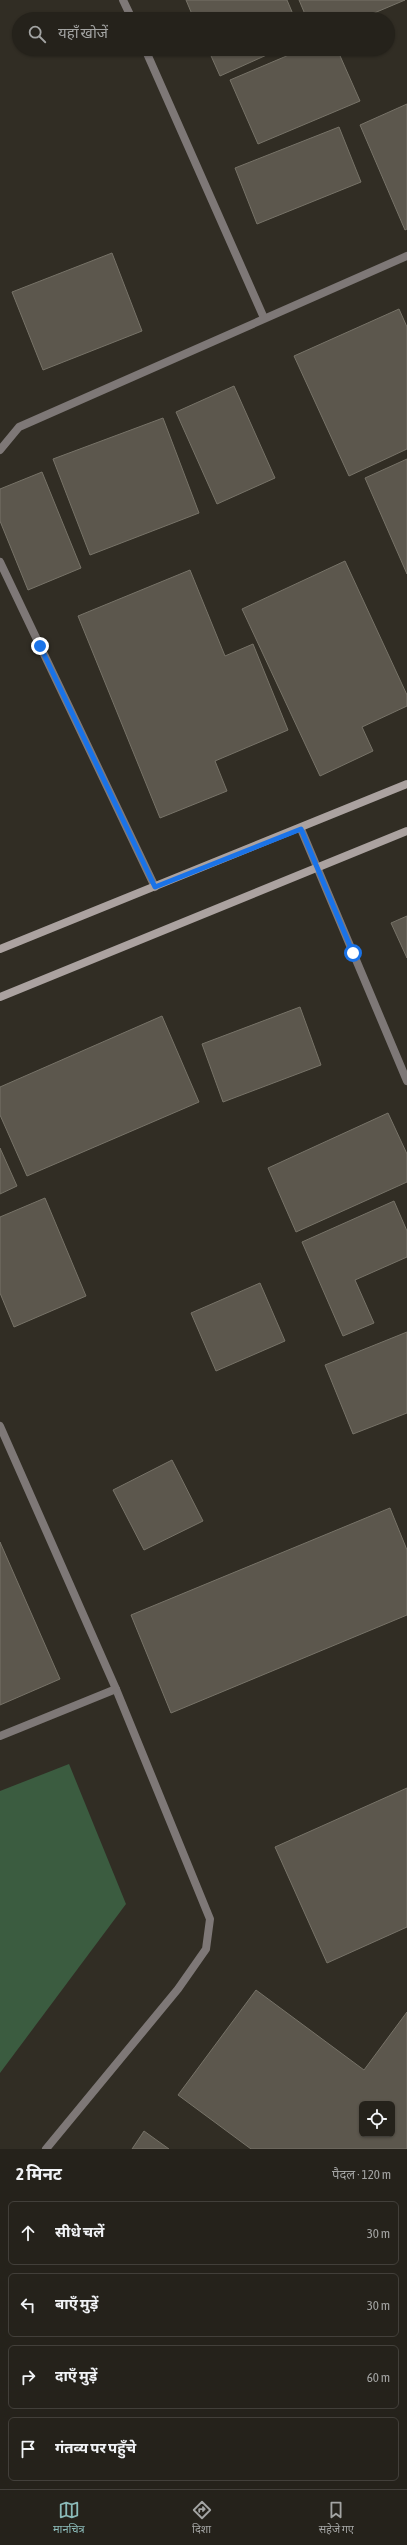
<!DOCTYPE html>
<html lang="hi">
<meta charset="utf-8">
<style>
body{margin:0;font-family:"Asap Condensed","Noto Sans Devanagari",sans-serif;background:#312f28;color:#f1f3f6}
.controls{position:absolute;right:12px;bottom:12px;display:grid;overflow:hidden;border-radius:6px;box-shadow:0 1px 3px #0004}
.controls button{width:36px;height:36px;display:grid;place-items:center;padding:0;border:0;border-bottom:1px solid #423f3a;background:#25221b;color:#f1f3f6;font:20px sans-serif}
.stop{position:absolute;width:12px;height:12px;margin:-9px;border:3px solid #1a73e8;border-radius:50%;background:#fff}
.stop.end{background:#1a73e8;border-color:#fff;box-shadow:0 1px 4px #0008}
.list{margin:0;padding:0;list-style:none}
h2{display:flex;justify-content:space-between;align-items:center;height:52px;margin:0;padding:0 16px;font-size:17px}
h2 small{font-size:13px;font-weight:400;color:#a3a4a3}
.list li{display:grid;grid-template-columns:26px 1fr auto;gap:12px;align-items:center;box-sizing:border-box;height:64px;margin:0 8px 8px;padding:0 8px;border:1px solid #423f3a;border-radius:6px}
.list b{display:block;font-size:15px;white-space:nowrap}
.list em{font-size:13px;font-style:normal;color:#a3a4a3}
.icon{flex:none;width:22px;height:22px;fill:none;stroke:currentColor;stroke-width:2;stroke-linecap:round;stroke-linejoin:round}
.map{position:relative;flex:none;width:407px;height:2149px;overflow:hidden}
.search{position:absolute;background:#25221b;box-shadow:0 1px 3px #0004;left:12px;right:12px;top:12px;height:44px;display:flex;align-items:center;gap:10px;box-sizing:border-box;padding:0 14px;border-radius:22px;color:#a3a4a3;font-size:15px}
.sheet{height:340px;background:#25221b}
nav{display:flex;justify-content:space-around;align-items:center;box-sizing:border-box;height:56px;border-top:1px solid #423f3a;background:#25221b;font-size:11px;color:#a3a4a3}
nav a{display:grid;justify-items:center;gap:2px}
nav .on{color:#8bbbb9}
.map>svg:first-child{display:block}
.green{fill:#3b5c40}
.building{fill:#5c574d;stroke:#777368;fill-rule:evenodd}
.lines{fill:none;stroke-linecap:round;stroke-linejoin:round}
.lane{stroke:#7e7877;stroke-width:8}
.street{stroke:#7e7877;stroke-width:8}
.secondary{stroke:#aba2a0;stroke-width:8}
.route{stroke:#1a73e8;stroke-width:5}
</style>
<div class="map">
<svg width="407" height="2149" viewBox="0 0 407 2149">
<rect width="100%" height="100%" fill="#312d24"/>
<polygon class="green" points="69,1764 126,1904 0,2073 0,1791"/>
<g class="building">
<polygon points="186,0 287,0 295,19 194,19"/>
<polygon points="299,0 405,0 360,19 307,19"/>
<polygon points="208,49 280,49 220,76"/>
<polygon points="303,49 337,49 360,101 258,144 230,80"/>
<polygon points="407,104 407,229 405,230 360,125"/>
<polygon points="339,127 361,182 257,224 235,168"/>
<polygon points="112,253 142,331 43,370 12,292"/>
<polygon points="399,309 407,327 407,449 349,476 294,356"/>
<polygon points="234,386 275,478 217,504 176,412"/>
<polygon points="163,418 199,513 90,555 53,459"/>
<polygon points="407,459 407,574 365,478"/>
<polygon points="42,472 81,568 28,590 0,521 0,489"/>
<polygon points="345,561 407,695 407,706 362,727 373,751 320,776 242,609"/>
<polygon points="190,570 225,656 253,644 288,730 215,761 227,791 160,818 78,616"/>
<polygon points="407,916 407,958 391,923"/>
<polygon points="300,1007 321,1065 223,1102 202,1044"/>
<polygon points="162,1016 199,1102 27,1176 0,1115 0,1087"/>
<polygon points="388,1113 407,1154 407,1182 296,1232 268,1168"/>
<polygon points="0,1148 17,1186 0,1194"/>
<polygon points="45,1198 86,1296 14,1327 0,1293 0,1217"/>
<polygon points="394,1201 407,1231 407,1257 355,1280 374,1323 343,1336 302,1242"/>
<polygon points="260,1283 285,1341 216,1371 191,1313"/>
<polygon points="407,1332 407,1413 353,1434 325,1365"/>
<polygon points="172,1460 203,1521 144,1550 113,1490"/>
<polygon points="390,1508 407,1550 407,1615 171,1713 131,1615"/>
<polygon points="0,1542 60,1679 0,1705"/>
<polygon points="407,1788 407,1927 327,1963 275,1847"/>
<path d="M256,1990L364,2070L407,2012V2149H251L178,2095ZM362,2104H392V2134H362Z"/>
<polygon points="144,2131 169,2149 132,2149"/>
</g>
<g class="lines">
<g class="lane">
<polyline points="123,0 132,19"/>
<polyline points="145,49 264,318"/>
<polyline points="0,450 19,427 407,256"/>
<polyline points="0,562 155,887"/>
<polyline points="0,1426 116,1689 210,1919 206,1949 178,1989 46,2149"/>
<polyline points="0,1736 116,1689"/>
</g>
<polyline class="street" points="301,829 407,1081"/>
<g class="secondary">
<polyline points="0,949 407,784"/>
<polyline points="0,997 407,831"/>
</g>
</g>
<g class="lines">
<polyline class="route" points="40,646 155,887 301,829 353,953"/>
</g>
</svg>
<div class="controls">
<button><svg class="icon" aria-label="locate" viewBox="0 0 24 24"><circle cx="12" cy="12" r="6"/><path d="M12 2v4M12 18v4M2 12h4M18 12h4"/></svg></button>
</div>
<div class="stop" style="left:353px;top:953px"></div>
<div class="stop end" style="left:40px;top:646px"></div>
<div class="search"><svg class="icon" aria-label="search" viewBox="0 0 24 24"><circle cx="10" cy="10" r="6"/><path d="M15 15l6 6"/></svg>यहाँ खोजें</div>
</div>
<section class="sheet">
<h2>2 मिनट<small>पैदल · 120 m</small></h2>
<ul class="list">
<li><svg class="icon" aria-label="ahead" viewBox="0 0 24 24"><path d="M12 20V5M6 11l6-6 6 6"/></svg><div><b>सीधे चलें</b></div><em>30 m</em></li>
<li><svg class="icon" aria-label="left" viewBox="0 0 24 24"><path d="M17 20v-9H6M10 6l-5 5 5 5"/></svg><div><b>बाएँ मुड़ें</b></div><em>30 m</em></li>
<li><svg class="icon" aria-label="right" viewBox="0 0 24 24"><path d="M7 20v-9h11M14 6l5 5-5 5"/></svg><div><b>दाएँ मुड़ें</b></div><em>60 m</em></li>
<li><svg class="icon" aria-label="arrive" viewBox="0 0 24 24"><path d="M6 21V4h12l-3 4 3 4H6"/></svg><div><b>गंतव्य पर पहुँचे</b></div></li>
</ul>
</section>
<nav>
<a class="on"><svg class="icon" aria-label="map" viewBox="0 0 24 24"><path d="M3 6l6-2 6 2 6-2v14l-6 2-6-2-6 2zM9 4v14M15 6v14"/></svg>मानचित्र</a>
<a><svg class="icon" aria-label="directions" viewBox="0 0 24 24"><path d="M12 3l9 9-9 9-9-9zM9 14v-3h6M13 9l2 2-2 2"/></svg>दिशा</a>
<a><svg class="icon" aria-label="saved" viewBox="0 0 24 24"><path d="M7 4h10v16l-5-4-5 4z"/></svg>सहेजे गए</a>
</nav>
